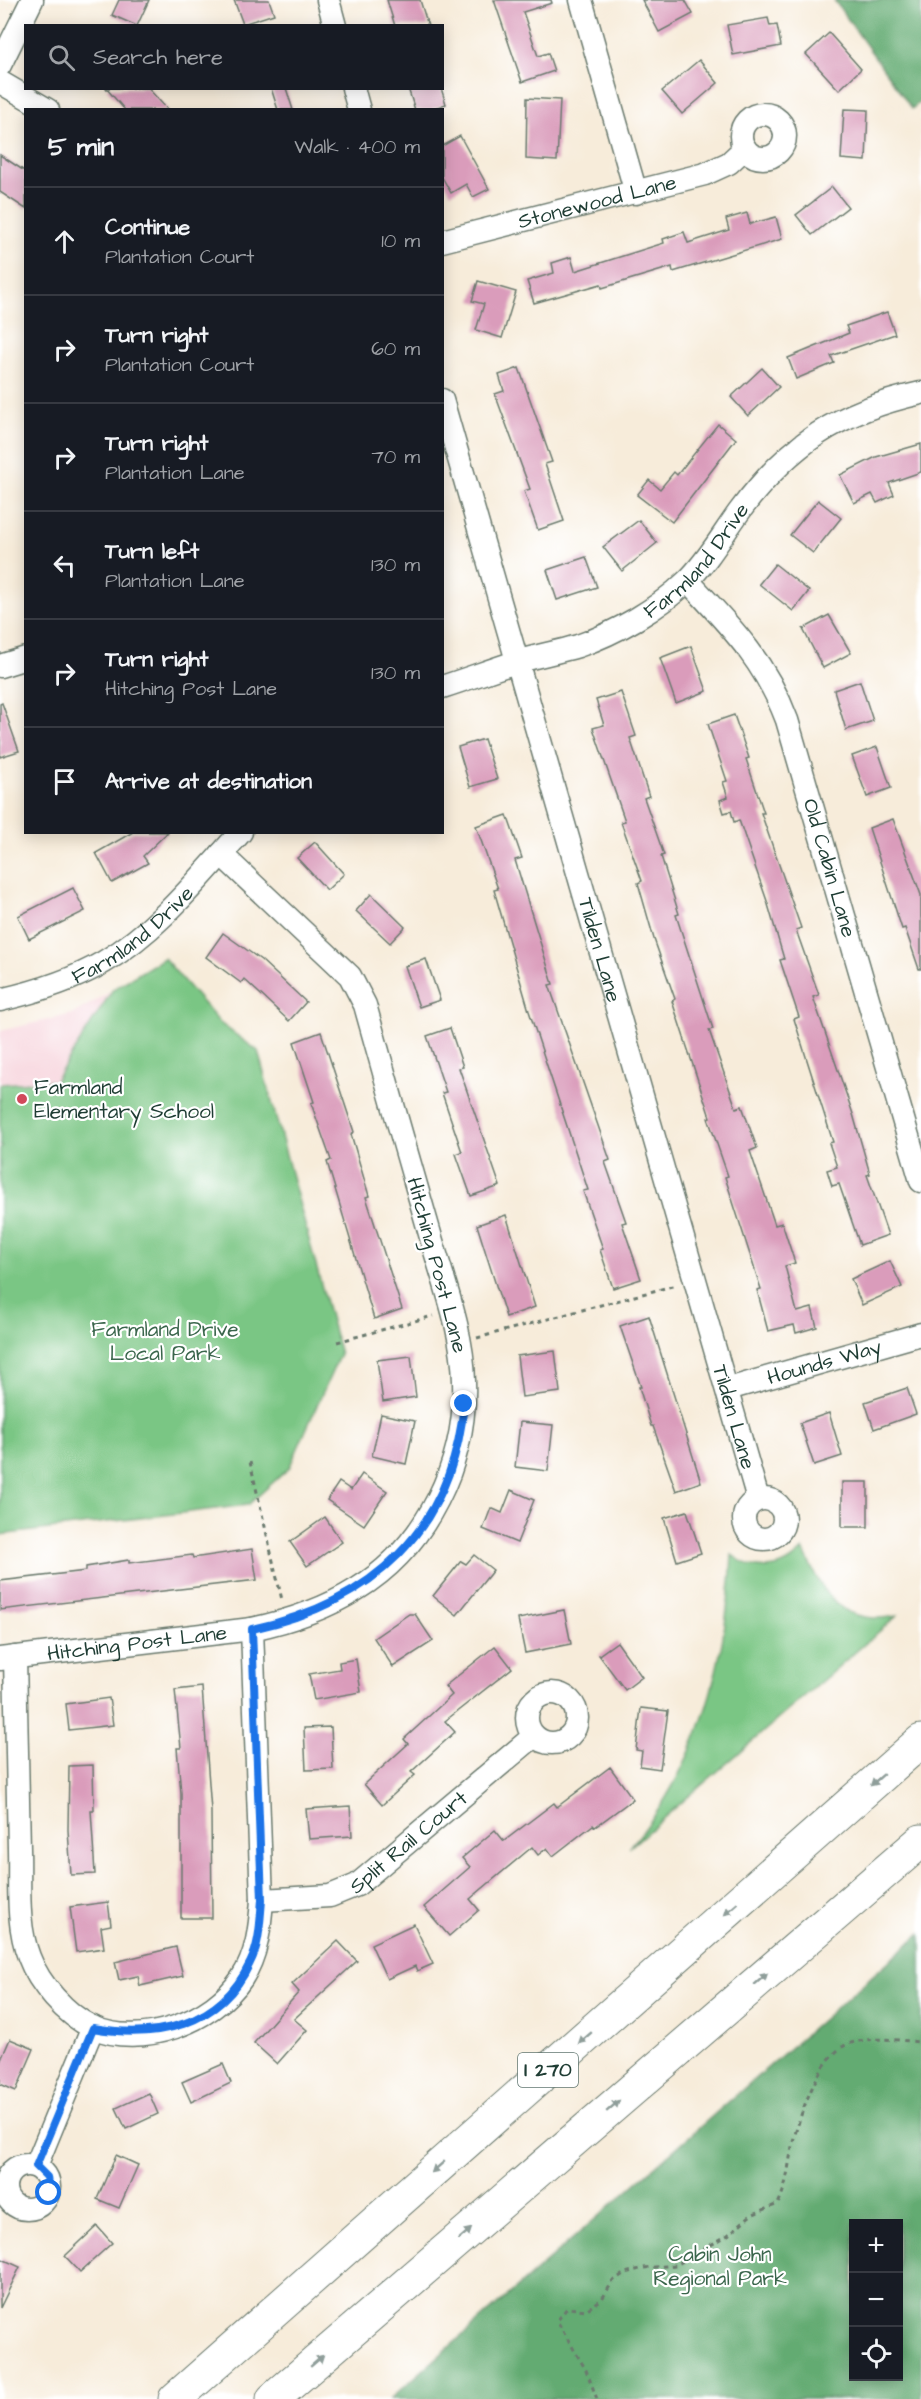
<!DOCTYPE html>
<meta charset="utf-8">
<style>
body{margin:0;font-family:"Architects Daughter",sans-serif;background:#20242c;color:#f1f3f6}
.controls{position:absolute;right:18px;bottom:18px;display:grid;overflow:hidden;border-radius:0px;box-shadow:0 3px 15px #0003}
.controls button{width:54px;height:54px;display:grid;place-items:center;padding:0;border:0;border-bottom:2px solid #363941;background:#171b24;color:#f1f3f6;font:30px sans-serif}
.stop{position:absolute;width:18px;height:18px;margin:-14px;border:4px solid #1a73e8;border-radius:50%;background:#fff}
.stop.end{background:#1a73e8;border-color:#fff;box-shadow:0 2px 6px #0008}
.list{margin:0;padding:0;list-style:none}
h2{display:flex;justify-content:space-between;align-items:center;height:78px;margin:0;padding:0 24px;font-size:26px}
h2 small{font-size:20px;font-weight:400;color:#9ea1a6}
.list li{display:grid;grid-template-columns:39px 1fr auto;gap:18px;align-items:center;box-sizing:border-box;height:108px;padding:0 24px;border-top:2px solid #363941}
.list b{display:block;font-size:22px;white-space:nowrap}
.list p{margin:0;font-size:20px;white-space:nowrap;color:#9ea1a6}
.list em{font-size:20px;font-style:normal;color:#9ea1a6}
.icon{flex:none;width:33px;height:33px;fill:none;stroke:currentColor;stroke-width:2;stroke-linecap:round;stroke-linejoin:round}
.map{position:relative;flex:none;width:921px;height:2399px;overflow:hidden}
.search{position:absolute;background:#171b24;box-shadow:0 3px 15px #0003;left:24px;top:24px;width:420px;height:66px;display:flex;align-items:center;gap:15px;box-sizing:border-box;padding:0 21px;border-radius:0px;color:#9ea1a6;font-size:22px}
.panel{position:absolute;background:#171b24;box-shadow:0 3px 15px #0003;left:24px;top:108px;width:420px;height:726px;border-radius:0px}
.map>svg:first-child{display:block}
.built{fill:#f6cfd8}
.green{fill:#7ac684;stroke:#4c825c;stroke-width:1.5}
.forest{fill:#63ab72;stroke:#417453;stroke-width:1.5;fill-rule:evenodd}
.building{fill:#da9cbb}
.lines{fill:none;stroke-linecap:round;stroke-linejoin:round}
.minor-casing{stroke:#6b7a6e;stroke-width:25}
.highway-casing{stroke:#6b7a6e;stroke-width:35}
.path{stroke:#6b7a6e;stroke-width:3;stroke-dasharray:4.5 4.5;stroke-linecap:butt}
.minor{stroke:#fff;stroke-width:22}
.highway{stroke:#fff;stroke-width:33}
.oneway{fill:#8f9e9a}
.route{stroke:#1a73e8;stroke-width:8}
.poi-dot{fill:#d1495b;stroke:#fff;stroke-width:2}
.labels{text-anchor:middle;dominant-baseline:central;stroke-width:4.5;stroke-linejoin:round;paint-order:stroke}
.shield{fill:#fff;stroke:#627771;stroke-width:1.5}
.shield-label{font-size:20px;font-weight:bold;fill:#1f3d34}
.street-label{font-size:21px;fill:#1f3d34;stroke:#fff}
.poi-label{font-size:21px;fill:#1f3d34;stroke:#fff;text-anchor:start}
.park-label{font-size:21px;fill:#3a664c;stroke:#fff}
</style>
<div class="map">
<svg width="921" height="2399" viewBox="0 0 921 2399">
<rect width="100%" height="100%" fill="#fff"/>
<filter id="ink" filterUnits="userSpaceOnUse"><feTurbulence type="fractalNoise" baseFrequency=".0167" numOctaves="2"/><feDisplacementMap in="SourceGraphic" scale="12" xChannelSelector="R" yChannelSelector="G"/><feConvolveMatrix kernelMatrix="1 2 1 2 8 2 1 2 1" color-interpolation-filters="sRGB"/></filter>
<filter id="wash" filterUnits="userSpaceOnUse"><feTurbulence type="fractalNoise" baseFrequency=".008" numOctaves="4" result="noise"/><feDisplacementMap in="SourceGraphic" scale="24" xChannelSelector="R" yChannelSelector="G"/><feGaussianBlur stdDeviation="1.35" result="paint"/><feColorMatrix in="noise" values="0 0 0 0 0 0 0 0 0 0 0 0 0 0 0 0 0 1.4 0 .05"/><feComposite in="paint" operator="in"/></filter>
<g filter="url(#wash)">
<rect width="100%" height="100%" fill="#f7ecda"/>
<polygon class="built" points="115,989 92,1023 0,1167 0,1031 73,1014"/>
<g class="green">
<polygon points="164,958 220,1023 258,1051 340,1354 289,1468 248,1505 0,1535 0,1150 2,1147 0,1145 0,1084 50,1081 53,1084 113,989"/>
<path d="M803,1549C823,1593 840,1627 897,1616L629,1848C701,1766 726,1661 732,1555C755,1573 783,1573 803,1549Z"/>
</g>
<g class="forest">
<polygon points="834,0 921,0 921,101 912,109"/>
<path d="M921,1933V2399H390ZM854,2224H898V2376H854Z"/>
</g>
<g id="blocks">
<g class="building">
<polygon points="119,0 149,0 137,26 112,15"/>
<polygon points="234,0 269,0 274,14 243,24"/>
<polygon points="387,0 420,0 428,26 395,26"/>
<polygon points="494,0 551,0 552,3 523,12 538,56 548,53 554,71 522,82"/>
<polygon points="642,0 685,0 693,14 659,32"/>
<polygon points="768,18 770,26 777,25 781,46 733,55 727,25"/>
<polygon points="829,33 861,69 839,90 806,54"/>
<polygon points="699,60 718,83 682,114 662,91"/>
<polygon points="106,88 148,88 168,110 125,110"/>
<polygon points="271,88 286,88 293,110 278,110"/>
<polygon points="408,88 441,88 446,104 429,110 415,110"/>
<polygon points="527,98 560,100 557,161 526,159"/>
<polygon points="844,109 868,110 866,161 841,159"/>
<polygon points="460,136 489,189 473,197 466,184 451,193 442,177 442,146"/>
<polygon points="0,155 26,172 26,209 0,192"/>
<polygon points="832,187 848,207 812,235 796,215"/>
<polygon points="747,213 750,224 776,217 782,239 673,272 672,267 602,288 601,284 534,303 527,281 554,273 552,263 571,257 575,271 664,243 663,239 684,232 688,243 729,230 726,219"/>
<polygon points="478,281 516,292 502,338 476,330 484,304 472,301"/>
<polygon points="887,312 895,334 831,356 834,363 796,379 788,358 849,333 846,326"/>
<polygon points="519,368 552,462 545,464 564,521 538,530 524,491 530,489 495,394 504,391 499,375"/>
<polygon points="762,368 779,387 748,416 731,397"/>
<polygon points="718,424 736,439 672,522 637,495 649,480 660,489 674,472 677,475"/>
<polygon points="921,444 921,472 889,483 894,495 877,503 872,494 854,503 840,475 876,457"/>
<polygon points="818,500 841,518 813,553 790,535"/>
<polygon points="639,520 657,543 622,571 603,547"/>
<polygon points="586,557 597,587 557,600 547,570"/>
<polygon points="775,564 809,591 793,611 759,584"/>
<polygon points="829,615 851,653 823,668 803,629"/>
<polygon points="691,646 707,691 676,703 660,658"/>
<polygon points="860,681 873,721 846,730 834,690"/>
<polygon points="621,692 636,736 630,738 649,796 644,798 664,855 661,856 679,914 676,915 713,1029 709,1030 736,1108 742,1106 757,1148 750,1151 775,1225 782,1223 795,1263 785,1266 797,1312 812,1308 817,1327 796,1333 794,1325 768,1331 757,1290 761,1289 725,1177 728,1176 708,1118 710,1117 672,1001 675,999 654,939 638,883 642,881 621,822 625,821 593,728 604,725 596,700"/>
<polygon points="2,703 19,751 0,757 0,704"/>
<polygon points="734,715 749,758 746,759 764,813 761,813 801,928 796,930 819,995 813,997 853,1114 870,1174 867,1175 888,1235 860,1245 839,1184 832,1186 827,1170 837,1167 829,1143 833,1142 794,1019 799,1017 780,960 784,959 767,901 739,820 734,822 731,811 724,813 720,800 728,797 723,782 727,781 708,724"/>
<polygon points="484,739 497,779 470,787 458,747"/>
<polygon points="877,747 891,788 867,797 852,756"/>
<polygon points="507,815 522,858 515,860 553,984 549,985 610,1160 605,1162 626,1222 622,1223 641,1279 613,1288 600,1250 603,1249 583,1191 588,1190 529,1011 494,890 498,889 476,826"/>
<polygon points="893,819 921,895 921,969 919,969 905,928 902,929 869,828"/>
<polygon points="133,832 168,832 143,856 148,863 112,883 96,853"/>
<polygon points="315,842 344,874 327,890 297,858"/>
<polygon points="73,888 85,911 29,939 18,916"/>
<polygon points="371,894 405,927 390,943 356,911"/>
<polygon points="223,933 261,960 306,1002 289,1021 244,979 241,983 206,957"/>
<polygon points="426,959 440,1000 419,1007 405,966"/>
<polygon points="450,1028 463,1067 459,1068 500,1186 471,1196 456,1154 462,1152 442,1093 446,1092 427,1036"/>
<polygon points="321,1032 354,1132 351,1134 369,1196 366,1197 402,1309 374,1319 327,1162 331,1160 311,1103 314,1102 294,1042"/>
<polygon points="506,1215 535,1307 506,1317 477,1225"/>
<polygon points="890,1261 902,1287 862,1305 851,1279"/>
<polygon points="649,1316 701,1482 676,1491 653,1426 651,1426 639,1387 641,1387 620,1326"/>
<polygon points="555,1351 560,1392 522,1397 517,1356"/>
<polygon points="411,1356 416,1397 383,1402 377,1360"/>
<polygon points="907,1388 916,1414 874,1429 865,1402"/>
<polygon points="829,1413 842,1456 814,1465 800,1423"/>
<polygon points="381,1414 415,1421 406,1464 372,1456"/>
<polygon points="520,1422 553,1425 548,1471 515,1467"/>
<polygon points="362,1474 387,1491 364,1525 327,1500 339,1482 351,1490"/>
<rect x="842" y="1482" width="26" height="45"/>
<polygon points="511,1490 534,1500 517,1543 483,1529 491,1508 502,1513"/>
<polygon points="687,1511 701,1553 677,1561 664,1518"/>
<polygon points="325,1517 342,1542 307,1566 290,1542"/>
<polygon points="252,1549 257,1580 0,1610 0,1581 86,1571 86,1567 129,1560 129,1563 192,1555 193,1558"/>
<polygon points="474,1555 493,1570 457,1615 433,1596 461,1561 466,1564"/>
<polygon points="564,1610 571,1644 525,1653 518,1619"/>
<polygon points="409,1614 415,1614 433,1641 393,1667 374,1638"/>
<polygon points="617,1642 642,1677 625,1690 599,1655"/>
<polygon points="495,1646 512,1668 445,1721 455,1732 411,1772 415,1775 382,1805 364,1784 408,1744 404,1739 452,1695 445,1686"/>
<polygon points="356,1659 361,1692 314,1700 309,1674 340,1669 339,1662"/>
<polygon points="202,1687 211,1811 212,1918 181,1918 181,1793 177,1748 181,1748 175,1690"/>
<polygon points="109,1698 113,1725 69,1730 66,1704"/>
<polygon points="641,1708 668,1711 660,1769 640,1766 642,1751 636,1750"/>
<polygon points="331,1727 333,1769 306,1770 304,1728"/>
<polygon points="93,1765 94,1810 91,1810 95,1874 71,1875 68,1830 69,1766"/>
<polygon points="610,1767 633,1799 595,1827 593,1825 553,1856 547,1848 538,1855 532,1847 470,1899 479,1910 449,1936 424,1907 470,1867 462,1858 495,1830 504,1841 554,1803 557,1807"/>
<polygon points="350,1806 352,1836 309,1839 306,1809"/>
<polygon points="108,1902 111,1925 101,1927 104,1948 76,1952 70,1907"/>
<polygon points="414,1924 433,1964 417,1971 415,1966 387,1979 371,1944"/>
<polygon points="338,1941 357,1961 294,2019 307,2030 277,2064 254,2043 299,1992 292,1984"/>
<polygon points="176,1947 183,1976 140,1986 138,1976 119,1980 115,1962"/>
<polygon points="10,2039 34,2049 16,2091 0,2084 0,2062"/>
<polygon points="223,2064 231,2083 191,2102 182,2082"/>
<polygon points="149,2093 158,2114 126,2129 116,2108"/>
<polygon points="116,2155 138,2165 119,2208 97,2199"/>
<polygon points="97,2226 112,2243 80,2272 65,2256"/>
<polygon points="0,2258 20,2267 0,2308"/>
</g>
</g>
</g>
<g filter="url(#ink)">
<use href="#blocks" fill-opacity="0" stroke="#6b7a6e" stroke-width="1.5"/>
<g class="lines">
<defs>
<g id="minor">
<polyline points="328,0 335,26"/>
<polyline points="581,0 636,193"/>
<polyline points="0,65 32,0"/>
<polyline points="0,82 48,110"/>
<polyline points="353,88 359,110"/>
<circle cx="763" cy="136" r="22"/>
<path id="s1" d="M442,241L705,174L729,163L745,148"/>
<path id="s2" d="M442,400L758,1499"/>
<path id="s3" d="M688,581C730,626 765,661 787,720L921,1181"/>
<polyline points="0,666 26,658"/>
<path id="s4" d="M442,687C467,679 491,670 516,662C536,656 558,652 578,646C616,633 658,609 687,581C707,562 723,534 739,512C789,444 839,411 921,393"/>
<path id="s5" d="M0,1000C35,992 72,981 104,962C158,930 199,878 241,832"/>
<path id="s6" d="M728,1389L921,1334"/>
<circle cx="764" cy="1519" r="20"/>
<path d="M15,1657C16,1721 18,1785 19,1849C20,1883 16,1924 29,1957C39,1984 66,2015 92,2027C141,2049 213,2022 242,1978C257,1955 260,1928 262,1900L252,1629"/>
<path id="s7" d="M0,1659L252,1629C289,1621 324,1610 357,1589C427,1546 467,1462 464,1381C463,1333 445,1286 432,1241C409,1162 387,1084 365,1005L350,976L221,854"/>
<circle cx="552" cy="1718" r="25"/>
<path id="s8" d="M262,1900L330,1896L357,1885L534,1736"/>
<circle cx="27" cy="2187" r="22"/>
<polyline points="36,2166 93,2027"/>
</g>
<g id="highway">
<polyline points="175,2399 921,1741"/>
<polyline points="273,2399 921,1841"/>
</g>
</defs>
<use href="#minor" class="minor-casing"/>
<use href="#highway" class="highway-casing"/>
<g class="path">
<polyline points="477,1338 676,1285"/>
<polyline points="337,1342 433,1316"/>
<polyline points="250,1462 282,1600"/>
<path d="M597,2399L586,2370L557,2321L567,2308L586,2310L602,2299L613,2281L625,2273L644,2268L676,2265L728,2235L751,2215L778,2204C788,2183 788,2164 793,2142C800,2114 820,2055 848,2044C871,2036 897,2040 921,2042"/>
</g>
<use href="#minor" class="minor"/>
<use href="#highway" class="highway"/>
</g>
<defs><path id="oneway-solid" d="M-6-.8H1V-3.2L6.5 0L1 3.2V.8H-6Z" transform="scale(1.5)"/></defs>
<g class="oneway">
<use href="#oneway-solid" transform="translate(877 1780) rotate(139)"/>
<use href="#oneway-solid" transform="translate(731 1909) rotate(139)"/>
<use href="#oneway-solid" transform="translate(761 1979) rotate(-41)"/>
<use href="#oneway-solid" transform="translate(585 2038) rotate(139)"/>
<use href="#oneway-solid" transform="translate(613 2106) rotate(-41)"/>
<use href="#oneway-solid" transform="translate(438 2167) rotate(139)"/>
<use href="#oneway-solid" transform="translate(465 2234) rotate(-41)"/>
<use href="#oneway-solid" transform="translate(317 2361) rotate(-41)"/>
</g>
</g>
<g class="lines" filter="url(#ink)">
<path class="route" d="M49,2193L47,2177L36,2166L93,2028C156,2039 220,2027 250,1963C260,1944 260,1921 262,1900L252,1629C372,1603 452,1531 464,1404"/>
</g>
<circle class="poi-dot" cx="22" cy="1099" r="6"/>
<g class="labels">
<rect class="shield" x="518" y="2053" width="60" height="34" rx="4.5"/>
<g class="shield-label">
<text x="548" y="2070">I 270</text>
</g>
<g class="street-label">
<text stroke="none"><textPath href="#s1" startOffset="160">Stonewood Lane</textPath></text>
<text stroke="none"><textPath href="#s4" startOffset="291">Farmland Drive</textPath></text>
<text stroke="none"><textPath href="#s3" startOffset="326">Old Cabin Lane</textPath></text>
<text stroke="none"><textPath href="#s5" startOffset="150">Farmland Drive</textPath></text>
<text stroke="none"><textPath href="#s2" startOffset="572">Tilden Lane</textPath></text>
<text transform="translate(437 1265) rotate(75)">Hitching Post Lane</text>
<text stroke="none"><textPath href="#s6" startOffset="100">Hounds Way</textPath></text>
<text stroke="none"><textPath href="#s2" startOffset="1058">Tilden Lane</textPath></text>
<text stroke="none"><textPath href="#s7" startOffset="138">Hitching Post Lane</textPath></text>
<text stroke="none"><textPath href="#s8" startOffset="164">Split Rail Court</textPath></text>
</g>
<g class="poi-label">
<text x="34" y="1087">Farmland<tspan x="34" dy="24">Elementary School</tspan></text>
</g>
<g class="park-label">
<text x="165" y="1329">Farmland Drive<tspan x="165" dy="24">Local Park</tspan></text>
<text x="720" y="2254">Cabin John<tspan x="720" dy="24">Regional Park</tspan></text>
</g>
</g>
</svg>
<div class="controls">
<button>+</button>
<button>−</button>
<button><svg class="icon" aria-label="locate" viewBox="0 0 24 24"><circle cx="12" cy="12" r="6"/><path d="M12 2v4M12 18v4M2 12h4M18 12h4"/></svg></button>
</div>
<div class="stop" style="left:49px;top:2193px"></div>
<div class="stop end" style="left:464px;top:1404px"></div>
<div class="search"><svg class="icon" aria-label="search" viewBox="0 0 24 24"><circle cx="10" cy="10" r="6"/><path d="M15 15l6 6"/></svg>Search here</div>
<section class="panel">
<h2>5 min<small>Walk · 400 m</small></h2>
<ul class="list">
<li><svg class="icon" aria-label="ahead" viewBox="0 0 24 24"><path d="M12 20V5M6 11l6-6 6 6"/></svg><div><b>Continue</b><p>Plantation Court</p></div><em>10 m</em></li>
<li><svg class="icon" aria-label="right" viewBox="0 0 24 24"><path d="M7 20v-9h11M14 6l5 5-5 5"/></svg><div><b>Turn right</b><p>Plantation Court</p></div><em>60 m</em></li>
<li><svg class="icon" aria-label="right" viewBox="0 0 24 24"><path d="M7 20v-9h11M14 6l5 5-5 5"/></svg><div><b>Turn right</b><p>Plantation Lane</p></div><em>70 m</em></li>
<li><svg class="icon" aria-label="left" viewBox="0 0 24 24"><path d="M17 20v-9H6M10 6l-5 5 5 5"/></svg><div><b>Turn left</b><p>Plantation Lane</p></div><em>130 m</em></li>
<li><svg class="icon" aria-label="right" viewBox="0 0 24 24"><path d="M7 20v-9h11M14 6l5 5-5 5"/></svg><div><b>Turn right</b><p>Hitching Post Lane</p></div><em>130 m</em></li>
<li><svg class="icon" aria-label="arrive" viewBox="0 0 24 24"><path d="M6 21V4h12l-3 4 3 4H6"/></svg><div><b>Arrive at destination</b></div></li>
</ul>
</section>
</div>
